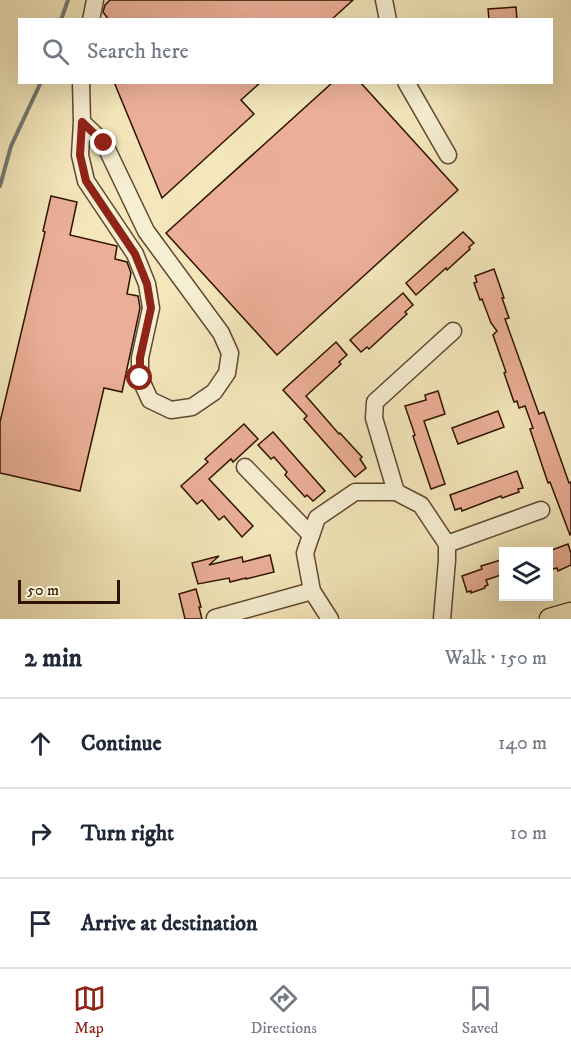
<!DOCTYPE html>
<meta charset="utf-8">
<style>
body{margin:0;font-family:"IM FELL DW Pica",serif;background:#f6f6f7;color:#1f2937}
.controls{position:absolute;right:18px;bottom:18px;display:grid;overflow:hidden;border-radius:0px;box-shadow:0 6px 24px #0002}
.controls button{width:54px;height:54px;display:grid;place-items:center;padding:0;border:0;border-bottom:2px solid #e0e1e3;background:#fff;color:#1f2937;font:30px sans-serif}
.scale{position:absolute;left:18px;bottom:15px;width:102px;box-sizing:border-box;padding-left:6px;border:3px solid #301202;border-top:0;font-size:16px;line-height:21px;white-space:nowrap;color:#301202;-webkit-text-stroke:4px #f7efd3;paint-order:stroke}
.stop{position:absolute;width:18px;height:18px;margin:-14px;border:4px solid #8f2418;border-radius:50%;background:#fff}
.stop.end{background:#8f2418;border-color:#fff;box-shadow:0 2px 6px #0008}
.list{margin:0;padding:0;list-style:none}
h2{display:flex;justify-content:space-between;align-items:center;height:78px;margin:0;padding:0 24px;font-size:26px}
h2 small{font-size:20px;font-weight:400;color:#747a83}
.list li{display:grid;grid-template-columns:39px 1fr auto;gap:18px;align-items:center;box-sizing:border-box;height:90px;padding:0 24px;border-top:2px solid #e0e1e3}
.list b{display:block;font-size:22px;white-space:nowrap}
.list em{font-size:20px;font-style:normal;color:#747a83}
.icon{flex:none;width:33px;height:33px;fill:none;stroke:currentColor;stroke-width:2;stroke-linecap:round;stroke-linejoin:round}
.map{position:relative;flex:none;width:571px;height:619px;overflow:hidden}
.search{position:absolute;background:#fff;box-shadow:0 6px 24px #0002;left:18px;right:18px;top:18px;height:66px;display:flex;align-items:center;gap:15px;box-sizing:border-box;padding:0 21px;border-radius:0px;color:#747a83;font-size:22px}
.sheet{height:348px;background:#fff}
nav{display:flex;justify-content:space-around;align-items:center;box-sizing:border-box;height:84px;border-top:2px solid #e0e1e3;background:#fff;font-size:16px;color:#747a83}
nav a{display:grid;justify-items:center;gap:3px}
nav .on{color:#8f2418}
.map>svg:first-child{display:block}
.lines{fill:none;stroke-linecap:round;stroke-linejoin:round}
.stream{stroke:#747972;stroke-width:4}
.building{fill:#ebaf98;stroke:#301202;stroke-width:1.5}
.minor-casing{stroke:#614730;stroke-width:19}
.major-casing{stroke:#301202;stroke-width:23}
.minor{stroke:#f7efd3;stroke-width:16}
.major{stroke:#f3e7bb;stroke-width:21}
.route{stroke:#8f2418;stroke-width:8}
</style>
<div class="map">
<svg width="571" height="619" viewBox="0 0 571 619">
<rect width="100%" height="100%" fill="#f3e7bb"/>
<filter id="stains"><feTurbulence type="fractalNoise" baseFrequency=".00333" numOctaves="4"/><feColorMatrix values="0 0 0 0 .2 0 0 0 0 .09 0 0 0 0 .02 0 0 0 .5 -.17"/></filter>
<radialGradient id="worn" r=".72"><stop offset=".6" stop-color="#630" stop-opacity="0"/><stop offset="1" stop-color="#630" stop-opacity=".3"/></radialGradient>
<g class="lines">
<g class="stream">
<polyline points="61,20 68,0"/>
<polyline points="0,186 11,146 41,82"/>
</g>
</g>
<g class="building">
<polygon points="110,0 353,0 331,20 109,20 103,12 105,5"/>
<polygon points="516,7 517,20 489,20 488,9"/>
<polygon points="114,82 261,82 241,100 254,114 162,198"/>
<polygon points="333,82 360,82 458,190 277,355 166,233"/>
<polygon points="51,196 77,202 70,235 117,246 115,259 127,262 131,273 127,294 138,296 140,308 122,392 104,388 80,491 0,473 0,422 45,232 43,231"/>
<polygon points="463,232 474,243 469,247 470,249 447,270 446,268 416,295 406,283"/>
<polygon points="494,269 504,298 502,298 509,318 505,319 539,414 544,412 569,483 571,482 571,535 570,535 550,482 548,483 530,429 533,428 525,406 519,408 517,401 514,402 504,373 506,372 493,335 497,331 491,323 482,299 480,300 474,283 477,282 475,276"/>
<polygon points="403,293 413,305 405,312 407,314 369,349 367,347 361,352 350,340"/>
<polygon points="336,342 347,355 339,362 341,364 306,396 339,434 340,433 362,457 360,459 366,468 355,477 304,419 307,416 283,390"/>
<polygon points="438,391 445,414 424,421 445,484 431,489 413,436 415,435 405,406 426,400 425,395"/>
<polygon points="498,411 504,427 458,444 452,428"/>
<polygon points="244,424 258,439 233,462 231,459 209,479 253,526 242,537 224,516 219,520 202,500 197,504 181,486 208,462 205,459"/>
<polygon points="273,432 325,491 313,501 307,495 305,497 285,475 287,472 274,457 271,459 258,445"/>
<polygon points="517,471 523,488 518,489 519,492 502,498 501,496 462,511 461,508 455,510 450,495"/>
<polygon points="568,544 571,553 571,565 558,571 557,568 549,570 549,551"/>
<polygon points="270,555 274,572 246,579 246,578 230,582 229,578 198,584 192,563 219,556 209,565 242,557 243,562"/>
<polygon points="504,559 504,574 486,580 488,585 485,586 485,588 471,593 471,591 467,592 462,576 482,569 481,566"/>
<polygon points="196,589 201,607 199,607 202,619 185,619 179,594"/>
</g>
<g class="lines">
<defs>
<g id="minor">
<polyline points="384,0 388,20"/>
<polyline points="91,20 95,0"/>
<polyline points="81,82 82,122 80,155 86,181 135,254 147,284 151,308 140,358 140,378 150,400 171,410 192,407 214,392 227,373 230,353 221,333 146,231 104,143 82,122"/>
<polyline points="406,82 448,155"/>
<polyline points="245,467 311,535"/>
<polyline points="396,492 374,418 375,402 453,331"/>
<polyline points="447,544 541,510"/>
<polyline points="215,618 312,591"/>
<polyline points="330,619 312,591 305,553 317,518 355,492 396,492 421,505 447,544 447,560 442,619"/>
</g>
<polyline id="major" points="550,619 571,613"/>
</defs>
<use href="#minor" class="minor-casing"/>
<use href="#major" class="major-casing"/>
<use href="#minor" class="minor"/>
<use href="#major" class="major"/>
</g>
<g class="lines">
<polyline class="route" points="104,143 82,122 80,155 86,181 135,254 147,284 151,308 140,358 140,378"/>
</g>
<rect width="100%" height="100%" filter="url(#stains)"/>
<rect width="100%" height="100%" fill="url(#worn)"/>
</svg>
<div class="controls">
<button><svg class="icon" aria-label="layers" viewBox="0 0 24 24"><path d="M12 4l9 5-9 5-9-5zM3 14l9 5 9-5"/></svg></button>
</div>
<div class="scale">50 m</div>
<div class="stop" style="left:140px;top:378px"></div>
<div class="stop end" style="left:104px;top:143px"></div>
<div class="search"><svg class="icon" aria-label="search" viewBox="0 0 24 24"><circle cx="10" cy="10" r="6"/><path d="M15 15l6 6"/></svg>Search here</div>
</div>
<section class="sheet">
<h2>2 min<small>Walk · 150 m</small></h2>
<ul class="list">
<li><svg class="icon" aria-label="ahead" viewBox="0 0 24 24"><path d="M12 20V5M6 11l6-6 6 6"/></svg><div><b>Continue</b></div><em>140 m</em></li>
<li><svg class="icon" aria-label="right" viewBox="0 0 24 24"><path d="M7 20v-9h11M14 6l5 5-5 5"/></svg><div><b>Turn right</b></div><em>10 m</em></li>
<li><svg class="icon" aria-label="arrive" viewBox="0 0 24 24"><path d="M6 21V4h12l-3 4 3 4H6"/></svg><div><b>Arrive at destination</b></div></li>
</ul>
</section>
<nav>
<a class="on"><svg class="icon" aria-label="map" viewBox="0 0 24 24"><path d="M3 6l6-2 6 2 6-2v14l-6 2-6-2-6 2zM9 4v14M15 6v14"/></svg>Map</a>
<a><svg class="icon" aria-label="directions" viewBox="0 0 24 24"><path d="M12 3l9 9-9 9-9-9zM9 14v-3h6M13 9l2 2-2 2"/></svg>Directions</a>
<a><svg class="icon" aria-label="saved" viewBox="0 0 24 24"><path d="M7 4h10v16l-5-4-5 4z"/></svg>Saved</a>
</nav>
